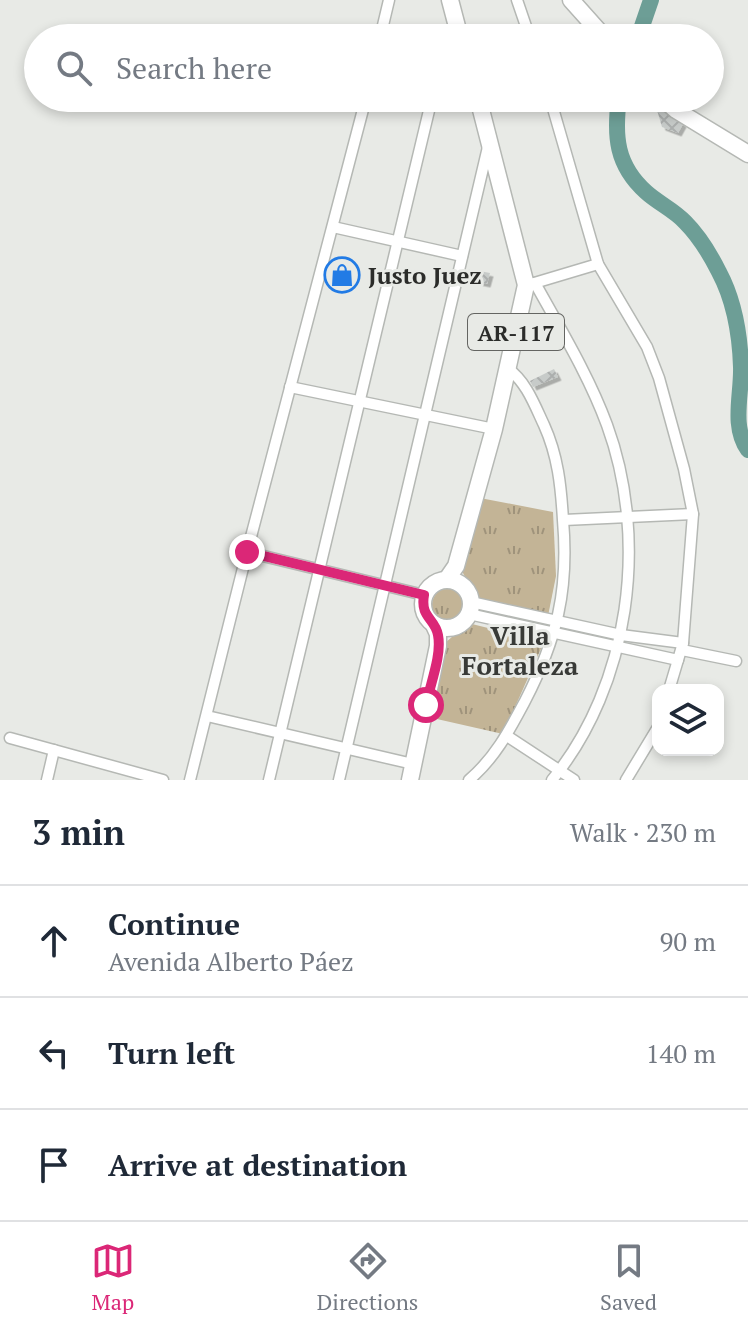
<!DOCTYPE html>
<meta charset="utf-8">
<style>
body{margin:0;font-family:"PT Serif",serif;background:#f6f6f7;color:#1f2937}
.controls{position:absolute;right:24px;bottom:24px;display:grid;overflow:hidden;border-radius:16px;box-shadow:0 4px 12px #0003}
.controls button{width:72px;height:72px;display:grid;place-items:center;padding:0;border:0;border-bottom:2px solid #e0e1e3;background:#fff;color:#1f2937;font:40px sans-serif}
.stop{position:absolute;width:24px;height:24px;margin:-18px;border:6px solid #db2777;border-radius:50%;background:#fff}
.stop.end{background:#db2777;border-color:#fff;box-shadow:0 2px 8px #0008}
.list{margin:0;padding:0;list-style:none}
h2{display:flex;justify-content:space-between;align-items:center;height:104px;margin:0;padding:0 32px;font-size:34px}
h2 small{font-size:26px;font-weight:400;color:#747a83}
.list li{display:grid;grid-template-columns:52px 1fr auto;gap:24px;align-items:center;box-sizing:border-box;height:112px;padding:0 32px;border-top:2px solid #e0e1e3}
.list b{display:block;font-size:30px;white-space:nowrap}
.list p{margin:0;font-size:26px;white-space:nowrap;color:#747a83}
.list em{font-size:26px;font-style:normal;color:#747a83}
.icon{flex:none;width:44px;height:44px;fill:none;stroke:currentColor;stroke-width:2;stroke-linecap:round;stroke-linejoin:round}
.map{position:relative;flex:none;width:748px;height:780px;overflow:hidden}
.search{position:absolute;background:#fff;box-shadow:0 4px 12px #0003;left:24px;right:24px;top:24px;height:88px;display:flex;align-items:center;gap:20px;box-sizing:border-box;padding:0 28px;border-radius:44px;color:#747a83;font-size:30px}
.sheet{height:440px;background:#fff}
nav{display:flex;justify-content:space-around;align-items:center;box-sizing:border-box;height:112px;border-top:2px solid #e0e1e3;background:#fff;font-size:22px;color:#747a83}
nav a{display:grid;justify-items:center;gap:4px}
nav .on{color:#db2777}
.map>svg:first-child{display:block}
.park{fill:url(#park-tufts)}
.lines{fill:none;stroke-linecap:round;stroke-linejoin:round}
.river{stroke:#6d9e96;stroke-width:16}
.building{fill:url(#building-cross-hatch);filter:url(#shadow)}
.minor-casing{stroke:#b5b8b4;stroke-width:13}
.primary-casing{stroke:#b5b8b4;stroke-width:19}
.minor{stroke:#fff;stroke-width:10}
.primary{stroke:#fff;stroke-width:16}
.route{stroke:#db2777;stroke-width:10}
.labels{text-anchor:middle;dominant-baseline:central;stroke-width:6;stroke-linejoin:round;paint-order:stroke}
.shield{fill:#e8eae6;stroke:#646562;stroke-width:2}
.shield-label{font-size:22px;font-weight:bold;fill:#2b2c2a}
.poi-label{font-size:24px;font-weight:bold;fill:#2b2c2a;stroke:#e8eae6;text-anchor:start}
.neighbourhood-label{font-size:26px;font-weight:bold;fill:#383a37;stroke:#e8eae6}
</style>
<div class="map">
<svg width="748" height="780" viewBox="0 0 748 780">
<defs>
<pattern id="park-tufts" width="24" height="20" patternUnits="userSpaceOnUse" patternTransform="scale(2)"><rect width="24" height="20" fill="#c3b496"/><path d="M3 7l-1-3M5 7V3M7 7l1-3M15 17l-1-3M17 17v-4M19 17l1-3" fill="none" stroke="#9f937b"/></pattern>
<pattern id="building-cross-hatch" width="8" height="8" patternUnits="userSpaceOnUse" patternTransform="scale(2)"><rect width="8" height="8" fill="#c7cbc9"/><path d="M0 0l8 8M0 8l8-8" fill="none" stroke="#abaead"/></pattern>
<filter id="shadow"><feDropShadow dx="3.5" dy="3.5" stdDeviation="0" flood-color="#0004"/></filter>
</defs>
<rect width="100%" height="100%" fill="#e8eae6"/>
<g class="park">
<polygon points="480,498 553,512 556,576 548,616 478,603 461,569"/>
<circle cx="449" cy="605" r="17"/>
<polygon points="468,623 544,642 503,734 428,717 445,643"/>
</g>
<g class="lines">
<g class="river">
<polyline points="638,38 651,0"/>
<path d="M619,98C614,136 616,165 646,192C658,203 674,210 685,222C698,235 711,256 719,272C734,300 740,336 741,367C742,394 731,426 748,450"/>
</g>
</g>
<g class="building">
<polygon points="665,108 683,124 678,133 662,127 657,110"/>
<polygon points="469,269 490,273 487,284 467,280"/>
<polygon points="554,369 558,377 533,387 530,381"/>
</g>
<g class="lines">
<defs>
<g id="minor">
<polyline points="517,0 530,38"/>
<polyline points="380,38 389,0"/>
<polyline points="550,98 598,264 647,347 659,378 684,469 693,514 683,643 669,690"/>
<polyline points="333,227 462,256"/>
<path d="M535,283C561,330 589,376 607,425C649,540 630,685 552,780"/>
<polyline points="531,284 598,264"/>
<polyline points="290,387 494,429"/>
<polyline points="564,520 693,514"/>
<polyline points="247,552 424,595"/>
<polyline points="471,602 621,635 683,643"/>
<polyline points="469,614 678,660"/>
<polyline points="682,650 736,661"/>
<polyline points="207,716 413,764"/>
<polyline points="507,736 574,780"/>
<polyline points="10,738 163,780"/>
<polyline points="47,780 54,750"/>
<polyline points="190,780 247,552 366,98"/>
<polyline points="269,780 432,98"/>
<polyline points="339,780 488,147"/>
<path d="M469,780C495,758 509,731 525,701C557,639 569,590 563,520C561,486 558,456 544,425C535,406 526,381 508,369"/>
<polyline points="626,780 658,727"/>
</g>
<g id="primary">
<polyline points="450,0 460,38"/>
<polyline points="571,0 605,38"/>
<polyline points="662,98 676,110 748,154"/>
<polyline points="447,579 456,566 494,429 526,285 478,98"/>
<circle cx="447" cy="604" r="24"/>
<polyline points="410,780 438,646 438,634 434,625"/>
</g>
</defs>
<use href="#minor" class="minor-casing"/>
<use href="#primary" class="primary-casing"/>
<use href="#minor" class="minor"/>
<use href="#primary" class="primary"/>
</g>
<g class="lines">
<path class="route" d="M247,552L424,595C420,618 435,618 438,635C442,656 430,684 426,705"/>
</g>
<defs>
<symbol id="shop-ring" viewBox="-11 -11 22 22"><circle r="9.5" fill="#e8eae6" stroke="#227be5" stroke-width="1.5"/><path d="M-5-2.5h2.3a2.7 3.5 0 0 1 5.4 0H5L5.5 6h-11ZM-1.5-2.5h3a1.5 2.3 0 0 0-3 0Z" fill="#227be5"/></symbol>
</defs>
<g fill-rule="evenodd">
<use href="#shop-ring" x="322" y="255" width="40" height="40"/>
</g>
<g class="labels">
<rect class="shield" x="468" y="314" width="96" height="36" rx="6"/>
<g class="shield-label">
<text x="516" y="332">AR-117</text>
</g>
<g class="poi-label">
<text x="368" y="275">Justo Juez</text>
</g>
<g class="neighbourhood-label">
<text x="520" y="635">Villa<tspan x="520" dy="30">Fortaleza</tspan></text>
</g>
</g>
</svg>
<div class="controls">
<button><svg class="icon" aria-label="layers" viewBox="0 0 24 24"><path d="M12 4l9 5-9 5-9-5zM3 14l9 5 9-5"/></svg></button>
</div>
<div class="stop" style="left:426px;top:705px"></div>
<div class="stop end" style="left:247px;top:552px"></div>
<div class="search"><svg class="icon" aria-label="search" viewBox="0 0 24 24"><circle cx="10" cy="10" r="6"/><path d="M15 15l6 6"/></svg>Search here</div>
</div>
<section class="sheet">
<h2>3 min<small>Walk · 230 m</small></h2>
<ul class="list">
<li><svg class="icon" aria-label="ahead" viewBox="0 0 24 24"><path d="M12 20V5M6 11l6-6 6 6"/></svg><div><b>Continue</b><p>Avenida Alberto Páez</p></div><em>90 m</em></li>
<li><svg class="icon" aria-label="left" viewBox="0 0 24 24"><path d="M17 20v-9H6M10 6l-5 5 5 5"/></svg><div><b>Turn left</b></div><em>140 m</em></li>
<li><svg class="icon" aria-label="arrive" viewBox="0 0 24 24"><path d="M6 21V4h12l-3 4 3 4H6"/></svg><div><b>Arrive at destination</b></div></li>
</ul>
</section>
<nav>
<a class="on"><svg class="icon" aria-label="map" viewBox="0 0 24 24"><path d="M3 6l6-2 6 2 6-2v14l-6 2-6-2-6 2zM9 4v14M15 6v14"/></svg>Map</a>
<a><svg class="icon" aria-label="directions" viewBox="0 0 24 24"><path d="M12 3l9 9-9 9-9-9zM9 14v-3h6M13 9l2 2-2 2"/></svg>Directions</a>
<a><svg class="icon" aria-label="saved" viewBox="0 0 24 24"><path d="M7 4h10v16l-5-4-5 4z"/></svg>Saved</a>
</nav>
